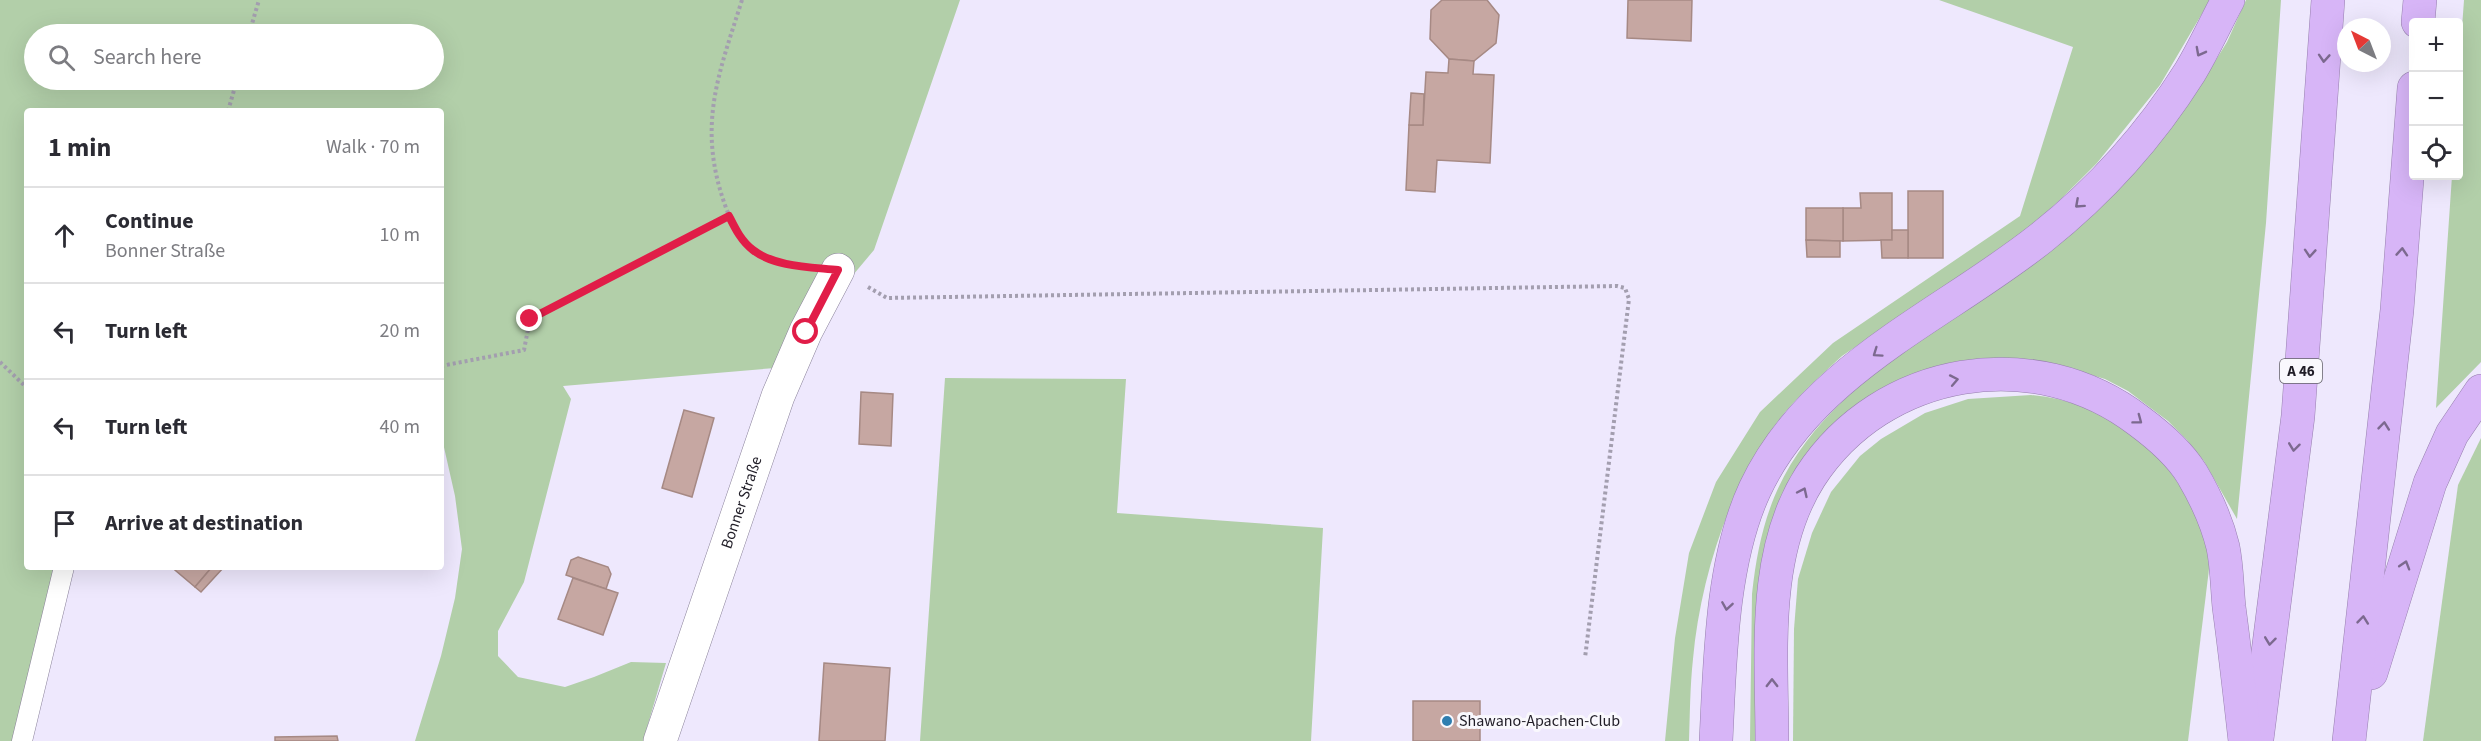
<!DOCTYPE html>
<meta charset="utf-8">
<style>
body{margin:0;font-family:"Source Sans 3",sans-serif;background:#f2f2f3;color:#2b2b33}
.controls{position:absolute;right:18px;top:18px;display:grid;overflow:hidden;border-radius:6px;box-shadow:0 6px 24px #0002}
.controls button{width:54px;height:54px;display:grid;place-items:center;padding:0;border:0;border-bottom:2px solid #e1e1e2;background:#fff;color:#2b2b33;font:30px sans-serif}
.compass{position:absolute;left:2337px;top:18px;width:54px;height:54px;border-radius:50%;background:#fff;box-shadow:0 6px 24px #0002;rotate:318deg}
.stop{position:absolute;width:18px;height:18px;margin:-14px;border:4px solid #e11d48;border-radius:50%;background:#fff}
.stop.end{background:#e11d48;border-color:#fff;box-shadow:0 2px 6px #0008}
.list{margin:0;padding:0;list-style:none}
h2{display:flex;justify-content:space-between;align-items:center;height:78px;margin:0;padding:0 24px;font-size:26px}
h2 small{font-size:20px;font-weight:400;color:#7c7c81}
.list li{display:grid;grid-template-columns:39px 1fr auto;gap:18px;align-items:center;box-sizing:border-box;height:96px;padding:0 24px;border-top:2px solid #e1e1e2}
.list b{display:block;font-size:22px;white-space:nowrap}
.list p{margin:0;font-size:20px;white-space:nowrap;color:#7c7c81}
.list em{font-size:20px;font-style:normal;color:#7c7c81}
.icon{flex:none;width:33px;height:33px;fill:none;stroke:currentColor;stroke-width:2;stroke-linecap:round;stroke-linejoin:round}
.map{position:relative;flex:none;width:2481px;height:741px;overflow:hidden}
.search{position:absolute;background:#fff;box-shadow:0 6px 24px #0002;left:24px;top:24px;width:420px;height:66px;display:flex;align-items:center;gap:15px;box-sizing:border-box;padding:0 21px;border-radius:33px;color:#7c7c81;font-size:22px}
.panel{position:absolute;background:#fff;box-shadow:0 6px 24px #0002;left:24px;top:108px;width:420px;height:462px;border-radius:6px}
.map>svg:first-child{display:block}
.green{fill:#b2cfa9;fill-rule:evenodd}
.building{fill:#c6a7a2;stroke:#a68984;stroke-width:1.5}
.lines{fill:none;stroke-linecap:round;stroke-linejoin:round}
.service-casing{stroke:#8b839b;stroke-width:21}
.minor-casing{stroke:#8b839b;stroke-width:34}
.motorway-casing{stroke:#9780ae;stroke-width:34}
.path{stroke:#a39eaf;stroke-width:4;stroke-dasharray:3 3;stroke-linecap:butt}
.service{stroke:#fff;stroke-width:20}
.minor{stroke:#fff;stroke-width:33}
.motorway{stroke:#d7b5f7;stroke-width:33}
.oneway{stroke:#7c698f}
.route{stroke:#e11d48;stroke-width:8}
.poi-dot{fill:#2f7eb0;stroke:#f9f8fd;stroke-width:2}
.labels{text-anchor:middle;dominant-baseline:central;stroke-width:6;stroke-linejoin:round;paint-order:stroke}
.shield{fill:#f9f8fd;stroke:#615f67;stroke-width:1.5}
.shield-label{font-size:15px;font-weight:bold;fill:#201d27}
.street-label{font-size:16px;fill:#201d27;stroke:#f9f8fd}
.poi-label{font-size:16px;fill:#201d27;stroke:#f9f8fd;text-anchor:start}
</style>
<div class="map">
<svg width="2481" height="741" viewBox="0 0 2481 741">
<rect width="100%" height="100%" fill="#eee8fd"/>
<g class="green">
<path d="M0,0H960L874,250L775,368L563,386L571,399L524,582L498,631V656L518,677L565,687L594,677L631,662L666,663L643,741H415L441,656L455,598L462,549L455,496L441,434V111H27V567H59L17,741H0ZM34,34H434V80H34Z"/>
<path d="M1939,0H2210L2160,85L2097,163L2063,197L2029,228L1842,356C1819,377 1794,399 1775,425C1729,489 1700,580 1693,659C1690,686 1690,714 1689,741H1665L1675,638L1689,553L1716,482L1760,412L1833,343L2020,216L2073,47Z"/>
<path d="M2246,0H2281L2266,223L2237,519L2204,461L2187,440L2168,421L2128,391L2105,379L2051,363L1998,360L1802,472L1762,741H1750L1752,594C1761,508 1785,455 1848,396L2203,81L2227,42Z"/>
<polygon points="2464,0 2481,0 2481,362 2436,408 2452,176 2458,176 2458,84"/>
<polygon points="945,378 1126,379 1117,513 1323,528 1311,741 920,741"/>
<path d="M2031,395C2126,404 2190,471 2210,561L2188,741H1793L1794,629L1798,579L1812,533L1831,492L1860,456L1881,439L1925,413L1968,399Z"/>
<polygon points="2481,438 2481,741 2423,741 2458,485"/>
</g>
<g class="building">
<polygon points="1442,0 1487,0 1499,15 1496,43 1474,61 1449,59 1430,39 1431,10"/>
<polygon points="1628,0 1692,0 1691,41 1627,38"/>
<polygon points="1449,59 1474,61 1473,74 1494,75 1490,163 1437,160 1435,192 1406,190 1409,125 1423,125 1426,72 1448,73"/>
<polygon points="1411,93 1424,94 1423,125 1409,125"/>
<rect x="1908" y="191" width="35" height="67"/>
<polygon points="1860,193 1892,193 1892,240 1843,241 1843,208 1861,208"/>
<polygon points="1806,208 1843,208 1843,241 1806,240"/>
<polygon points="1892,230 1908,230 1908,258 1882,258 1881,240 1892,240"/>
<polygon points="1806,240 1840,241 1840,257 1807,257"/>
<polygon points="861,392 893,394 891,446 859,444"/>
<polygon points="684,410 714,418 692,497 662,488"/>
<polygon points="578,557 608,567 611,574 606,589 566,575 571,560"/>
<polygon points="177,567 212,567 195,587 175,570"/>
<polygon points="212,567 224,567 201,592 195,587"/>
<polygon points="573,578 618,593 603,635 558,619"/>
<polygon points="824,663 890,668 885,741 819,741"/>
<rect x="1413" y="701" width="67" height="40"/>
<polygon points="275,737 337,736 338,741 275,741"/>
</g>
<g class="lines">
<defs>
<polyline id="service" points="22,741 64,567"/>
<g id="minor">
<path id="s1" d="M660,741L778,396L806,331L838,270"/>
</g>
<g id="motorway">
<polyline points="2418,22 2420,0"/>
<polyline points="2371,673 2430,483 2452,434 2481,391"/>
<polyline points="2257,739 2298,416 2328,0"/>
<path d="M1716,741C1720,661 1721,562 1755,489C1811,369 1943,316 2041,238C2099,192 2151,134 2190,72C2204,49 2215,24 2228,0"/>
<path d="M1772,741C1772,655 1761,554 1810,477C1882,366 2035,341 2139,421C2158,435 2179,453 2192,474C2205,496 2217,522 2223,547C2227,566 2227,587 2229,607C2235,652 2240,696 2245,741"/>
<polyline points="2349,741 2397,310 2414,88"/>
</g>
</defs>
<use href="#service" class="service-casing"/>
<use href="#minor" class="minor-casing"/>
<use href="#motorway" class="motorway-casing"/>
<g class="path">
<path d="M742,0C718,76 697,126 725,205C739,245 761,261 802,266"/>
<polyline points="249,34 259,0"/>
<polyline points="228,111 237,80"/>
<polyline points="868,287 887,298 1617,286 1625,288 1629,299 1585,658"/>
<polyline points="0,362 27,388"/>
<polyline points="441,366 524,350 530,319 729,216"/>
</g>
<use href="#service" class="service"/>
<use href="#minor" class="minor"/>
<use href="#motorway" class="motorway"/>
</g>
<defs><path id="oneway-chevron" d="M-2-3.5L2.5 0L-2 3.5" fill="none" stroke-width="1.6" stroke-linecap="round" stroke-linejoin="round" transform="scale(1.5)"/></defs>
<g class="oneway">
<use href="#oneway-chevron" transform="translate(2200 52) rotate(118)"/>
<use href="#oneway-chevron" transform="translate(2324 58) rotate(94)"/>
<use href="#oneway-chevron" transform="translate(2079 204) rotate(138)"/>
<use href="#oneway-chevron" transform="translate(2402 252) rotate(-86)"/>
<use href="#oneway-chevron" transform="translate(2310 253) rotate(94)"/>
<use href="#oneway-chevron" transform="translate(1877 353) rotate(145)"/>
<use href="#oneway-chevron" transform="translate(1954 380) rotate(-11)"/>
<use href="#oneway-chevron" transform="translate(2138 420) rotate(37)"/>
<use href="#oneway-chevron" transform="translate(2384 426) rotate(-84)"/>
<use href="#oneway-chevron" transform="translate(2294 447) rotate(97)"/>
<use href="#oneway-chevron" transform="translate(1803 492) rotate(-65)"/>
<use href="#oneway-chevron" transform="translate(2405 565) rotate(-73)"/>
<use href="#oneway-chevron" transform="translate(1727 606) rotate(99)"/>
<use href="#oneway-chevron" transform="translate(2363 620) rotate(-84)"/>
<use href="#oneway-chevron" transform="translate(2270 641) rotate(97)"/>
<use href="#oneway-chevron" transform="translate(1772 683) rotate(-90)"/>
</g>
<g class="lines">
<path class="route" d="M530,319L729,216C735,228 741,241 753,250C775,267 811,267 838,270L806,332"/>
</g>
<circle class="poi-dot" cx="1447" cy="721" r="6"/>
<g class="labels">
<rect class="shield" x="2280" y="359" width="42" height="24" rx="4.5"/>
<g class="shield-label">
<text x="2301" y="371">A 46</text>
</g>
<g class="street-label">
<text stroke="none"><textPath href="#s1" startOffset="252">Bonner Straße</textPath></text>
</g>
<g class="poi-label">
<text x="1459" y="721">Shawano-Apachen-Club</text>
</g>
</g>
</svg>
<div class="controls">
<button>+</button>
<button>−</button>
<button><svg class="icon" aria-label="locate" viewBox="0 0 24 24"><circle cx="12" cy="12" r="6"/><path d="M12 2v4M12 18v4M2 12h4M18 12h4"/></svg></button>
</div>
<svg class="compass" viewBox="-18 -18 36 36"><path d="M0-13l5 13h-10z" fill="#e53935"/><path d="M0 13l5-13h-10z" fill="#7c7c81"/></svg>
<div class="stop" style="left:806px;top:332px"></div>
<div class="stop end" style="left:530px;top:319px"></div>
<div class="search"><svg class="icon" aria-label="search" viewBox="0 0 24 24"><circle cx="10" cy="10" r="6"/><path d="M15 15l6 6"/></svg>Search here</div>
<section class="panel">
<h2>1 min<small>Walk · 70 m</small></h2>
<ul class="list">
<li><svg class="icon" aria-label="ahead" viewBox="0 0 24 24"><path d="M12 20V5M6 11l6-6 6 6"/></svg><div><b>Continue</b><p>Bonner Straße</p></div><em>10 m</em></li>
<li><svg class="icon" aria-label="left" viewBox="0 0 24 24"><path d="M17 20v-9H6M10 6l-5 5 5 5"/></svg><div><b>Turn left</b></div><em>20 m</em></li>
<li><svg class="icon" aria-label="left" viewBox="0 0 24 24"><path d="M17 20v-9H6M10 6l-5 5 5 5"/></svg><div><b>Turn left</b></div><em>40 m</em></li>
<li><svg class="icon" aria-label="arrive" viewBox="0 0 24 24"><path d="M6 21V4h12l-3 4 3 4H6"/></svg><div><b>Arrive at destination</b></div></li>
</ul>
</section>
</div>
